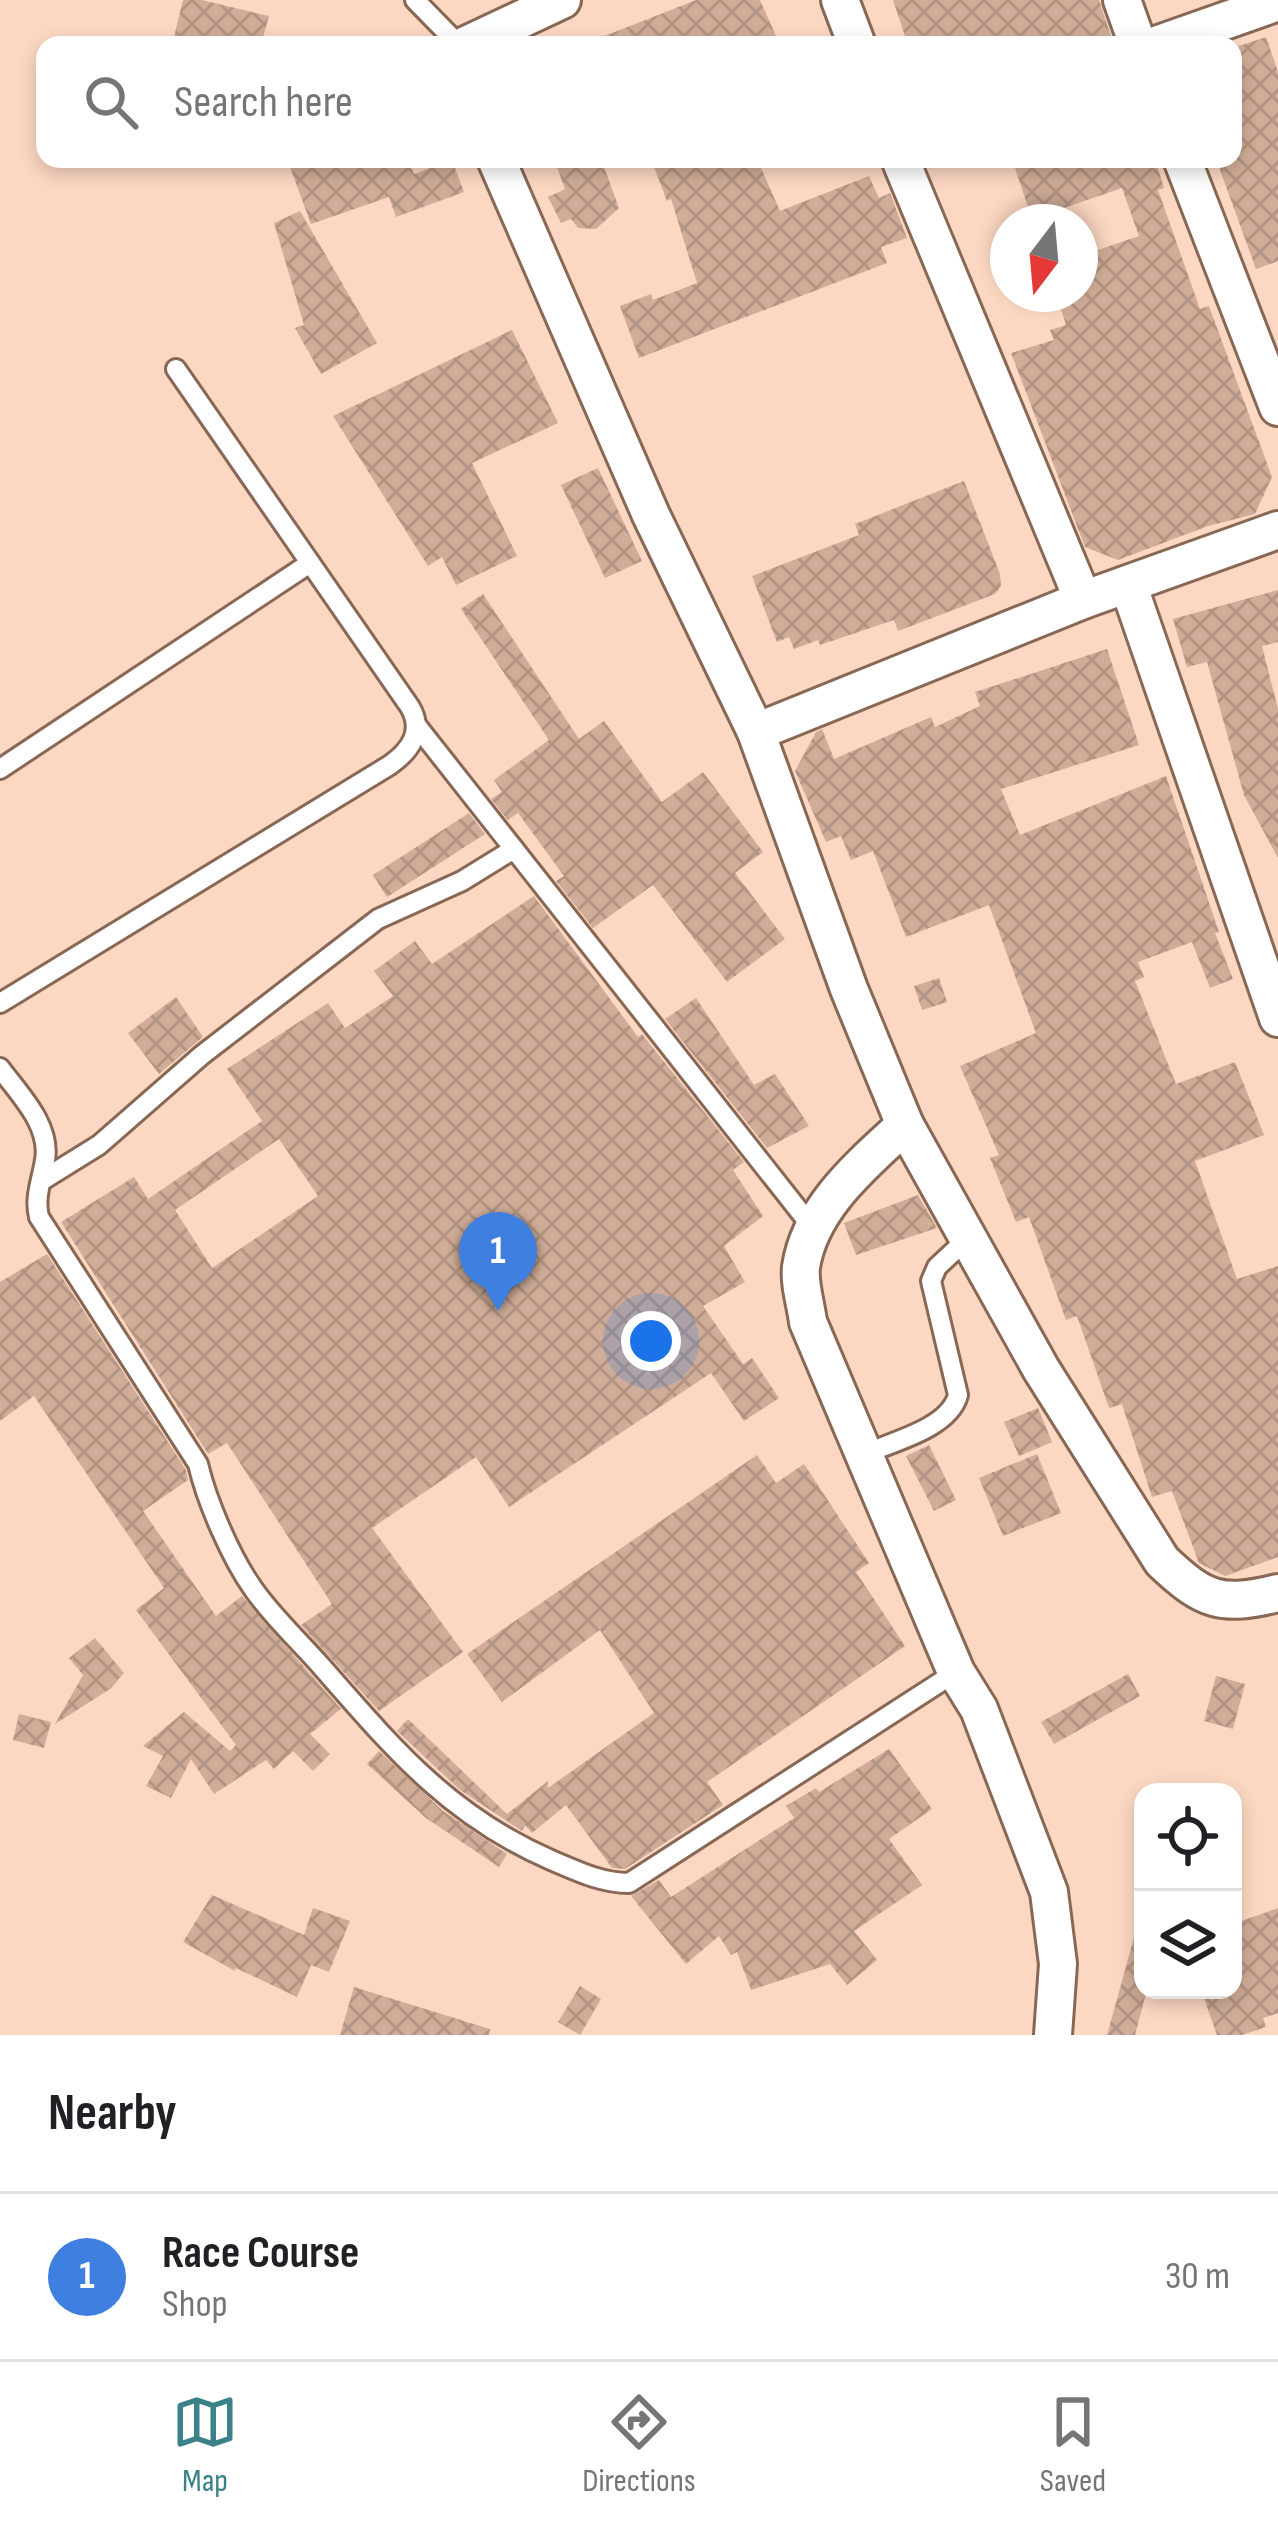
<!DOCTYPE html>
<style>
body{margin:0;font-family:"Sofia Sans Condensed",sans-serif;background:#f2f2f2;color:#202124}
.controls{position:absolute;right:36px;bottom:36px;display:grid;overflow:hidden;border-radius:24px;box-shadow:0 6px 18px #0003}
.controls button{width:108px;height:108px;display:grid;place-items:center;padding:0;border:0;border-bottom:3px solid #e0e0e0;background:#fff;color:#202124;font:60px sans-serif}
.compass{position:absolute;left:990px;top:204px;width:108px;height:108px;border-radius:50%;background:#fff;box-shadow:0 6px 18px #0003;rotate:196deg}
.you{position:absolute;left:651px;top:1341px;width:42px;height:42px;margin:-30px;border:9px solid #fff;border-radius:50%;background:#1a73e8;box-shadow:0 0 0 18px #1a73e833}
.badge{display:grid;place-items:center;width:78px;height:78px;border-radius:50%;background:#3a8288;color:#fff;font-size:39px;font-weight:700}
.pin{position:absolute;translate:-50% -99px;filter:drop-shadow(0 3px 6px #0008)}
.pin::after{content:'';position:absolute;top:63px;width:42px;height:36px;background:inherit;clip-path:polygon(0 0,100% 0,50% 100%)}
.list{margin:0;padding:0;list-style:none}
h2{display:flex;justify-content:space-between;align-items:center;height:156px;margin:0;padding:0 48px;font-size:51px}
h2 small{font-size:39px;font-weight:400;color:#757577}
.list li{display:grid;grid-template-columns:78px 1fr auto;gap:36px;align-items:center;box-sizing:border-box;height:168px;padding:0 48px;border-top:3px solid #e0e0e0}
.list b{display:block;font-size:45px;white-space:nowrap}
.list p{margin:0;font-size:39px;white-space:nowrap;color:#757577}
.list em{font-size:39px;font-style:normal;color:#757577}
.icon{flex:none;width:66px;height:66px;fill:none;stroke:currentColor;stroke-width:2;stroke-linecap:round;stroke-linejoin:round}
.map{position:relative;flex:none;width:1278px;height:2035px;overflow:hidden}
.search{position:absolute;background:#fff;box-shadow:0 6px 18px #0003;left:36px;right:36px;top:36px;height:132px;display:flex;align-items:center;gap:30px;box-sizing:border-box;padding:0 42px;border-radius:24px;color:#757577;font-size:45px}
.sheet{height:324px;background:#fff}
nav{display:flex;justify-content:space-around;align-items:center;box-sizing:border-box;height:168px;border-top:3px solid #e0e0e0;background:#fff;font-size:33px;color:#757577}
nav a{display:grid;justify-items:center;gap:6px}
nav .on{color:#3a8288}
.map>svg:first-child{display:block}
.building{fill:url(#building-cross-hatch);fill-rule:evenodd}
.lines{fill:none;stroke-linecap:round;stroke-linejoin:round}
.lane-casing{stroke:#886855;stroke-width:24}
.street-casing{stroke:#886855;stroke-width:42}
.lane{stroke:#fff;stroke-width:18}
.street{stroke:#fff;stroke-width:36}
</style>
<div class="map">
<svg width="1278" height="2035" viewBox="0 0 1278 2035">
<defs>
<pattern id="building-cross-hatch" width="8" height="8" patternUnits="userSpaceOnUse" patternTransform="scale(3)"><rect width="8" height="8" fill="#d0ad98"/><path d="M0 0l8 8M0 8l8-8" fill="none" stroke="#b39482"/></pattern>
</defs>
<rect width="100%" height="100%" fill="#fcd8c3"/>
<g class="building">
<polygon points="183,0 202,0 269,16 261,45 172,45"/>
<polygon points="696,0 760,0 780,45 582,45"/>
<polygon points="893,0 1099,0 1114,45 908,45"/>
<polygon points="1266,37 1278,72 1278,261 1256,269 1216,159 1233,159 1233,48"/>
<polygon points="287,159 408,159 414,174 452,160 464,192 396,217 389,197 311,224"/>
<polygon points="554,159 601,159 619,208 596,229 578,228 571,219 561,223 548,197 565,189"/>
<polygon points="651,159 757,159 780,211 869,176 879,198 890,193 907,238 881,247 887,263 639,358 620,306 651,294 653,300 697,283 671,199 667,201"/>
<polygon points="1012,159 1155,159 1164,188 1158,190 1200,309 1209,306 1272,477 1255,514 1208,526 1118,560 1085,547 1011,353 1054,340 1050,330 1066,325 1056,294 1080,294 1080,256 1139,236 1122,188 1032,219"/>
<polygon points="300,211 377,343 321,374 295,328 304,325 274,223"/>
<polygon points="512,330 558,423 472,463 517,556 456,585 442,557 428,566 333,416"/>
<polygon points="598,468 642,561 605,578 561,485"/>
<polygon points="964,481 1000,574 1001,586 995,594 898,631 894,620 820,645 818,640 794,649 789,637 777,642 752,576 859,535 855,524"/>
<polygon points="1278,590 1278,642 1262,646 1278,709 1278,858 1244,795 1207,662 1187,667 1173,619"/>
<polygon points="483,594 579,739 604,721 662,802 703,772 763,852 735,873 785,939 727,982 653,885 593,928 556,881 564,876 518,813 508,820 491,799 502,792 494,780 549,740 461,609"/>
<polygon points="1107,649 1139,745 1001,789 1020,835 1166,776 1219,932 1215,933 1233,979 1210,988 1192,942 1138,962 1144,977 1135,981 1176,1084 1235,1062 1264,1135 1195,1161 1237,1279 1278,1266 1278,1557 1225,1576 1199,1563 1172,1491 1152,1497 1122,1404 1109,1408 1077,1316 1066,1320 1029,1217 1016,1222 990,1158 999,1155 960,1066 1036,1033 989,905 906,937 873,851 851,860 841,836 826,842 795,771 816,732 822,729 834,759 931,717 935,727 980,706 975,692"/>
<polygon points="469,813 485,834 387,897 373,875"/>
<path d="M534,896L638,1037L642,1034L744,1162L733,1170L763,1216L724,1246L745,1282L703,1306L743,1364L752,1358L779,1398L744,1421L711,1373L509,1507L476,1457L372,1528L463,1652L379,1711L301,1625L332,1604L227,1443L208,1454L61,1222L134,1177L148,1199L262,1121L227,1069L328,1003L345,1028L393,996L374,971L415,941L432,964ZM279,1139L318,1196L212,1268L175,1210Z"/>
<polygon points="939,978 947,1002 922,1010 914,986"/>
<polygon points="176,997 203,1037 159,1074 128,1033"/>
<polygon points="696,998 754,1085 775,1074 809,1126 767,1148 665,1019"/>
<polygon points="918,1195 937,1228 856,1255 844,1223"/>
<polygon points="47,1254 186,1470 188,1480 143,1511 216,1616 242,1596 341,1709 310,1734 330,1754 313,1771 293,1751 274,1769 266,1760 214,1794 191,1759 171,1798 146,1786 163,1756 143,1746 184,1712 230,1751 236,1745 136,1610 164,1588 34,1396 0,1421 0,1282"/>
<polygon points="1038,1408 1052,1442 1019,1456 1004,1422"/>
<polygon points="929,1445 956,1500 934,1511 906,1456"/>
<polygon points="1037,1454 1061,1513 1003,1536 979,1478"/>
<polygon points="757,1455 776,1483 804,1464 869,1563 856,1572 905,1646 707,1782 723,1805 625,1869 612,1868 566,1805 532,1833 525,1825 522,1831 460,1790 397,1731 408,1719 507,1814 548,1781 548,1788 654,1713 600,1630 502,1702 467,1654"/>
<polygon points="95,1638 124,1673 110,1689 55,1724 83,1675 69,1658"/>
<polygon points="1128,1674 1140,1696 1054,1744 1041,1722"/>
<polygon points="1216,1676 1245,1684 1233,1729 1204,1721"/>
<polygon points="19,1714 51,1722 44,1748 13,1740"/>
<polygon points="889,1749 932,1809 889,1839 922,1885 854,1931 877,1960 847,1985 830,1964 751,1990 737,1952 731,1955 719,1936 686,1964 631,1896 659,1880 671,1897 794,1818 786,1806 816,1788 819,1792"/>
<polygon points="379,1751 443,1811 507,1854 499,1867 426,1818 367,1764"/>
<polygon points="212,1895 304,1935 313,1908 350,1921 329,1972 311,1965 297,1997 236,1968 235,1971 183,1942"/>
<polygon points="1278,1908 1278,2013 1263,2018 1266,2027 1242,2035 1217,2035 1201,1990 1233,1990 1233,1924"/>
<polygon points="1135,1934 1143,1935 1143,1990 1147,1990 1135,2035 1107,2035"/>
<polygon points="580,1986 601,1999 580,2035 558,2022"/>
<polygon points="354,1987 490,2029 489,2035 340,2035"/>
</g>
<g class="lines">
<defs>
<g id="lane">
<polyline points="415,0 459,45"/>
<polyline points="417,726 812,1227"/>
<polyline points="0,769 310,563"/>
<path d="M0,1003L390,765C411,750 424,731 410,707L176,369"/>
<path d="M0,1068C19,1094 51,1125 45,1160C42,1180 34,1197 39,1217L198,1464C207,1502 231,1558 254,1590C273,1617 299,1641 321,1666C392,1747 449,1816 551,1860C577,1871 601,1883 629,1883L956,1672"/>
<polyline points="41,1181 99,1145 202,1055 378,919 462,881 514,849"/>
<path d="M862,1455C891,1442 949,1429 958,1395L931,1281L937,1267L969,1237"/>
</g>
<g id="street">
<polyline points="840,0 857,45"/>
<polyline points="1122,0 1138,45"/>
<polyline points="466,45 562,0"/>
<polyline points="1156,45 1278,2"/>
<path d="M496,159L651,515L756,732L849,989L905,1125L1041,1369L1162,1561C1204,1601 1221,1607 1278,1593"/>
<polyline points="900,159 1083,600"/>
<polyline points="1182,159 1278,407"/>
<polyline points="1128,584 1278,1018"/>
<polyline points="756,732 1083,600 1278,530"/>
<path d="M905,1125C863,1164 810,1207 801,1267C799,1284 806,1305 808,1322L956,1672L979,1709L1049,1892L1058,1964L1053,2035"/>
</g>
</defs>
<use href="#lane" class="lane-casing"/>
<use href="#street" class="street-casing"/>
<use href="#lane" class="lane"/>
<use href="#street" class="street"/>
</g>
</svg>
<div class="controls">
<button><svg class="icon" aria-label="locate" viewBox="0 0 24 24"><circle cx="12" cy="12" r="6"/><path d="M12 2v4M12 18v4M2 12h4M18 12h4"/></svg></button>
<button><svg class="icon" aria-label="layers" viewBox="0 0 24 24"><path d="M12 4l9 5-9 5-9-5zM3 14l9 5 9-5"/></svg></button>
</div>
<svg class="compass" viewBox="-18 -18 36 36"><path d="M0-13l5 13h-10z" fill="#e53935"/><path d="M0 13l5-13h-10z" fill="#757577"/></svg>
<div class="you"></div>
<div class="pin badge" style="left:498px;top:1311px;background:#3f7fe0">1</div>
<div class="search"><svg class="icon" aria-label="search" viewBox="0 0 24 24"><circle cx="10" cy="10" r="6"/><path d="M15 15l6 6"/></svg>Search here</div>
</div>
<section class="sheet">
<h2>Nearby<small></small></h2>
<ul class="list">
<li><span class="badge" style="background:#3f7fe0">1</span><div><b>Race Course</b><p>Shop</p></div><em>30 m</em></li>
</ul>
</section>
<nav>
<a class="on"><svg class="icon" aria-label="map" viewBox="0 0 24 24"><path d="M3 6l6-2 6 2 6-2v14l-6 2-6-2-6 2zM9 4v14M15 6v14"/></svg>Map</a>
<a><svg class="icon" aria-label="directions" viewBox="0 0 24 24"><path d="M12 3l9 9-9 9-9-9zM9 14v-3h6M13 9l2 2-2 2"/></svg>Directions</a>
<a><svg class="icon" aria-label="saved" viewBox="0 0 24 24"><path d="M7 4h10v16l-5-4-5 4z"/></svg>Saved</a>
</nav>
